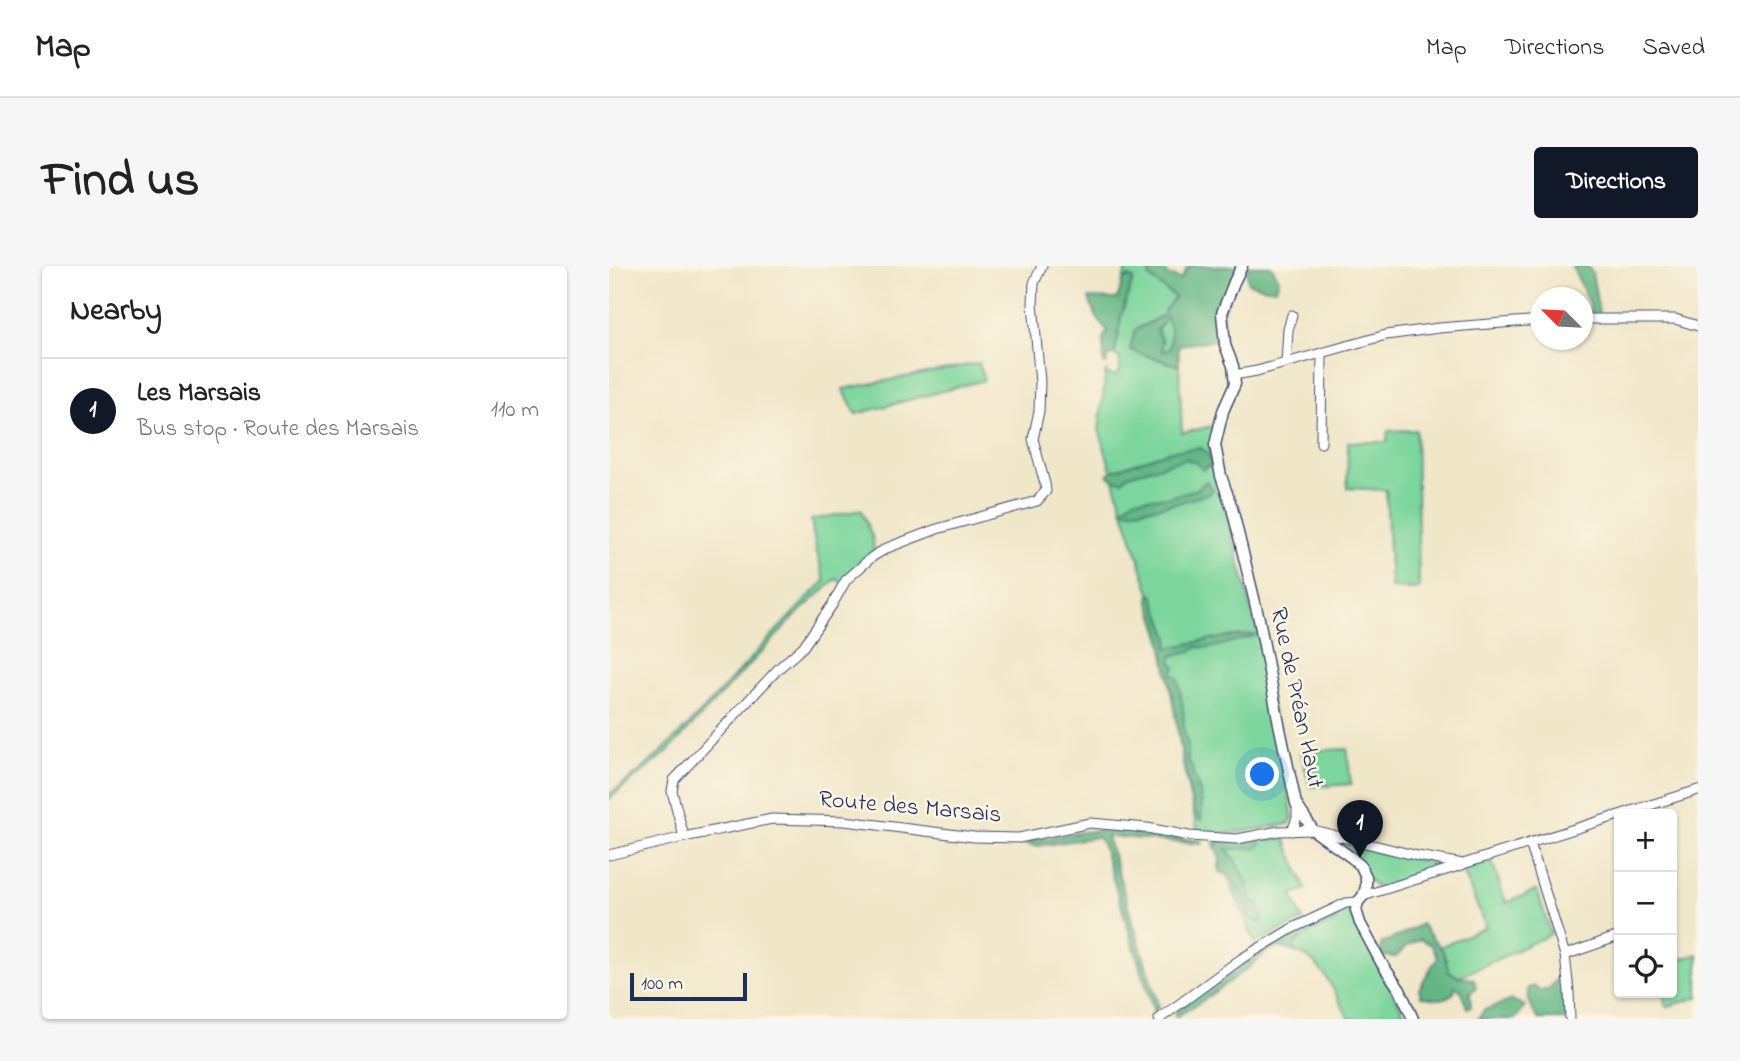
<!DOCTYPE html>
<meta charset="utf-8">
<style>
body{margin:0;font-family:"Indie Flower",sans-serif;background:#f6f6f6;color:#222}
.controls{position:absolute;right:21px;bottom:21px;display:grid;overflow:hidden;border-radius:7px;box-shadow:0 2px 5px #0004}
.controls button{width:63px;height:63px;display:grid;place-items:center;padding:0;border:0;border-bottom:2px solid #e0e0e0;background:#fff;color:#222;font:35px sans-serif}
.compass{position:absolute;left:921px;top:21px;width:63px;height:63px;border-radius:50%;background:#fff;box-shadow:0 2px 5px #0004;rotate:294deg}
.scale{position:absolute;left:21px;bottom:18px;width:117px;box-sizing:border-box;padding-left:7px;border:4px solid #1b2f5e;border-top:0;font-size:19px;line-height:24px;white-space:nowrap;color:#1b2f5e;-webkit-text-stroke:5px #fcf5e5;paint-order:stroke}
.you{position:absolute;left:654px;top:509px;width:24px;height:24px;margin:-18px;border:5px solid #fff;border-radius:50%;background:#1a73e8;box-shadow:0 0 0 10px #1a73e833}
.badge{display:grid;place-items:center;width:46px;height:46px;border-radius:50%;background:#111827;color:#fff;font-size:23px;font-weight:700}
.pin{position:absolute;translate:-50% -58px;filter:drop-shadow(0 2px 4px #0008)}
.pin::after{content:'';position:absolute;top:37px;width:24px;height:21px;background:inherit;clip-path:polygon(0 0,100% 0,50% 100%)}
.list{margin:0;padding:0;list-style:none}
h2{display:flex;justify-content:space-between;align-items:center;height:91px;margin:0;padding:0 28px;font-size:30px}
h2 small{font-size:23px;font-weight:400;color:#767676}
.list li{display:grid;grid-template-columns:46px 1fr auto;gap:21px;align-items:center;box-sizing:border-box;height:105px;padding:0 28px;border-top:2px solid #e0e0e0}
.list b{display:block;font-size:26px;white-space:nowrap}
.list p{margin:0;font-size:23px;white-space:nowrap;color:#767676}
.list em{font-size:23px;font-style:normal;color:#767676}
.icon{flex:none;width:38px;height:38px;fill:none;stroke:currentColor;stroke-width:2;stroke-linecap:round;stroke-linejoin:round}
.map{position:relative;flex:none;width:1089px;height:753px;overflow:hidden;border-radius:7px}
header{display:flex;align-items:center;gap:42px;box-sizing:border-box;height:98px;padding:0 35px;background:#fff;border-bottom:2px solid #e0e0e0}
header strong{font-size:33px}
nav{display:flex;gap:38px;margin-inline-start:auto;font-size:24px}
.intro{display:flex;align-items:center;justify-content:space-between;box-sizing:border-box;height:168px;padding:0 42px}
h1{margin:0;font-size:49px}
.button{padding:18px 32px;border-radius:7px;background:#111827;color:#fff;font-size:24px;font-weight:700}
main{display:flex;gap:42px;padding:0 42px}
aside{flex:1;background:#fff;border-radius:7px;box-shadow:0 2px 5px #0004}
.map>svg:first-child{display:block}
.green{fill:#7bd59c;stroke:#4b827d;stroke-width:2}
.forest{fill:#64b684;stroke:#407271;stroke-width:2}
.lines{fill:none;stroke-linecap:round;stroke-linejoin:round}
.minor-casing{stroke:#3b4a6e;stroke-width:11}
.tertiary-casing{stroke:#3b4a6e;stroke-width:13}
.minor{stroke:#fff;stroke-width:9}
.tertiary{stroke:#fff;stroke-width:10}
.labels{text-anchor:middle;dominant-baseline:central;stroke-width:5;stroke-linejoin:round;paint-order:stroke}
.street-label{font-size:24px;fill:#1b2f5e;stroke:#fcf5e5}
</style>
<header>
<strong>Map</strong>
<nav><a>Map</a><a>Directions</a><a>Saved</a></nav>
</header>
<div class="intro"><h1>Find us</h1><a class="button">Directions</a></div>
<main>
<aside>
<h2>Nearby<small></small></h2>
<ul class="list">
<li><span class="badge">1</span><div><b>Les Marsais</b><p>Bus stop · Route des Marsais</p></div><em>110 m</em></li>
</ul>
</aside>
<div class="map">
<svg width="1089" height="753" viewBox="0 0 1089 753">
<rect width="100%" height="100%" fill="#fcf5e5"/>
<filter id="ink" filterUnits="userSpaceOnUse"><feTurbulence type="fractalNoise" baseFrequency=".0143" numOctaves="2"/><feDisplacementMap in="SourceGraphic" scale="14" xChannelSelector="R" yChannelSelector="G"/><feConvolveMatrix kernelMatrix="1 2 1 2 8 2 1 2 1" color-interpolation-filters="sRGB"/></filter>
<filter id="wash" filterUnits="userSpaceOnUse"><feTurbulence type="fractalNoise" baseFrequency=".00686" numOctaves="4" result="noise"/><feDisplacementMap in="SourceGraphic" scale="28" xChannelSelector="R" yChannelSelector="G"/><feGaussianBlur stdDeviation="1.57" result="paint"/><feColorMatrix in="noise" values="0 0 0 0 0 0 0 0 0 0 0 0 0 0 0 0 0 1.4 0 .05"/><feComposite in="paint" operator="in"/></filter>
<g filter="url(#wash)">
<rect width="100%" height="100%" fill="#f0e6c8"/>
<g class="green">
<polygon points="518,0 541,0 540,11 566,31 555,45 562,65 561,83 553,86 553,76 548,64 552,50 526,64 521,84 570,100 573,167 608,159 601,184 649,368 684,552 680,558 623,567 589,567 575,503 552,361 514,245 490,163 497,104 498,108 507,110 511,105 511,93 505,88 509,72 512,50 524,13 519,11 514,15"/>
<polygon points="370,97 375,114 247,148 234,123"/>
<polygon points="807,164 810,323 782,322 777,224 738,222 739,176 778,176 779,165"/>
<path d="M252,244L264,273L265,285L233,317L227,313L192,344L58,486L0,533V528C35,505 64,475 93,445C134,402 173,356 216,315L207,283L202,254Z"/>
<polygon points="738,483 742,518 701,521 692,485"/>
<polygon points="719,570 733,573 777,588 840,600 769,623"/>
<polygon points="657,571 659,574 676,572 697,623 683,629 694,654 646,677 604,575"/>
<polygon points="883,595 897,637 928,624 942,668 850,711 840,706 834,685 830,681 877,661 853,603"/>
<path d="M731,643L739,644L798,753H740C728,731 713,692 686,686L685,678C697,668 710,661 725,657L714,651Z"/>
<polygon points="1089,688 1089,731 1058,741 1054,727 1063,727 1063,696"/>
</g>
<g class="forest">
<polygon points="542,0 556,0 558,9 572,13 579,0 633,0 613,47 615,73 569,79 570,100 521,84 526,64 553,50 555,55 548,64 553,76 553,85 561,83 562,65 555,45 566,31 540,11"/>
<polygon points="638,0 662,0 670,13 667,23 653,21 639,17"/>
<polygon points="963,0 978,0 983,6 990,47 982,47 981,38"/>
<path d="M519,11L524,13L512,50L509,72L505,88L499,91L497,98L495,97L494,72L499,65C489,55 483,45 480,32L508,33L514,15Z"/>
<polygon points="592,182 599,188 603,201 598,200 594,204 588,197 577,193 519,209 513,215 505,214 499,209 502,205 561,185"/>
<path d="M598,215L600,221L604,222L603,226C575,237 544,243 514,245L513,243L525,233L561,231L588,223Z"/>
<path d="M541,328L544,329L560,372L559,382C569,379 578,379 588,376C607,372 625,370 645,368L646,370L600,382L588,381L583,385L564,389L562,395L566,401L563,408L569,412L574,443L575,464L579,481V495L583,501C583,510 588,515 590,523C593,533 593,544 592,554L588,552L581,530L552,371L540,334Z"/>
<polygon points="510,564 593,575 594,577 593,578 498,570 550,742 545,746 493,577 489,571 427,580 409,576 481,565"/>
<path d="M648,572L652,576L649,582L617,583C627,593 643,620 642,634L649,637L654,649L652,657L640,652C636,636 629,622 621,608L612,607L610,602L611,593L606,581L611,575Z"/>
<path d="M725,648L728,652L726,656C710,661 697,668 685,678L686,686L671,681L659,684L643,699L593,735L567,751L566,746L608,714C624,711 632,697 644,689C668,672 697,656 725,648Z"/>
<path d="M812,658L834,685L840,706L850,711L865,713L867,722L861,727L862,741L858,742L852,724L846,721L845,727C833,736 825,733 812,730L810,723L823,700L829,692L822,679L811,673L798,680L787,691L774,690L771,683L773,677L790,670Z"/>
<path d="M950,710L957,713L960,753H929C923,745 918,732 919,722L926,720L930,724H939Z"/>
<polygon points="903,734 916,740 906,753 869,753 875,744"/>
</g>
</g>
<g filter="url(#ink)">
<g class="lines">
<defs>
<g id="minor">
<polyline points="974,53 1066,53 1089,60"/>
<polyline points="677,97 679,64 683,49"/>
<polyline points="625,109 648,105 777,69 830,62 932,54"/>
<polyline points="712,177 713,87"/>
<polyline points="1013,548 1089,524"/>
<polyline points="683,565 688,552 688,540"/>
<polyline points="75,571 63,525 65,514 170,402 194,381 223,339 237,314 263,291 278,282 328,263 428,235 437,225 436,218 424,173 430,145 431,116 424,38 425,17 433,0"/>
<polyline points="921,577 956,689 960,726 961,753"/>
<polyline points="0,589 75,571 163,553 236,555 365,571 410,572 481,557 538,562 580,570 628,573 670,565 704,564 809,590 854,598 1010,549"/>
<polyline points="754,630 853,599"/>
<polyline points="956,689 1010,670"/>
<polyline points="550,753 632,693 684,662 737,637 749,636"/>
</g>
<polyline id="tertiary" points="633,0 625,16 613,47 616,79 624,100 626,118 614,145 606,179 612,210 623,242 650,353 670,458 687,538 704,564 743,592 752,600 757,611 757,621 754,630 749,636 747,644 751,657 773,698 791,724 804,753"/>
</defs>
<use href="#minor" class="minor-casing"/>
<use href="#tertiary" class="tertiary-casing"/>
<use href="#minor" class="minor"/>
<use href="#tertiary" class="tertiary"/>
</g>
</g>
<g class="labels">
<g class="street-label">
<text transform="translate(687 432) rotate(78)">Rue de Préan Haut</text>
<text transform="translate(301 542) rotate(5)">Route des Marsais</text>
</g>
</g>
</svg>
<div class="controls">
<button>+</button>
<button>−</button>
<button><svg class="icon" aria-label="locate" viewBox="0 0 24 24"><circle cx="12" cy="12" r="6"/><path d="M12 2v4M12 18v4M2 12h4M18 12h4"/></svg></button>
</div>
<svg class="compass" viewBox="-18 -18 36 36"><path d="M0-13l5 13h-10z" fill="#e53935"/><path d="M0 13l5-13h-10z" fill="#767676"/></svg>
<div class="scale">100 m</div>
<div class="you"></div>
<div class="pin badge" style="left:751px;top:592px">1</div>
</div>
</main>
